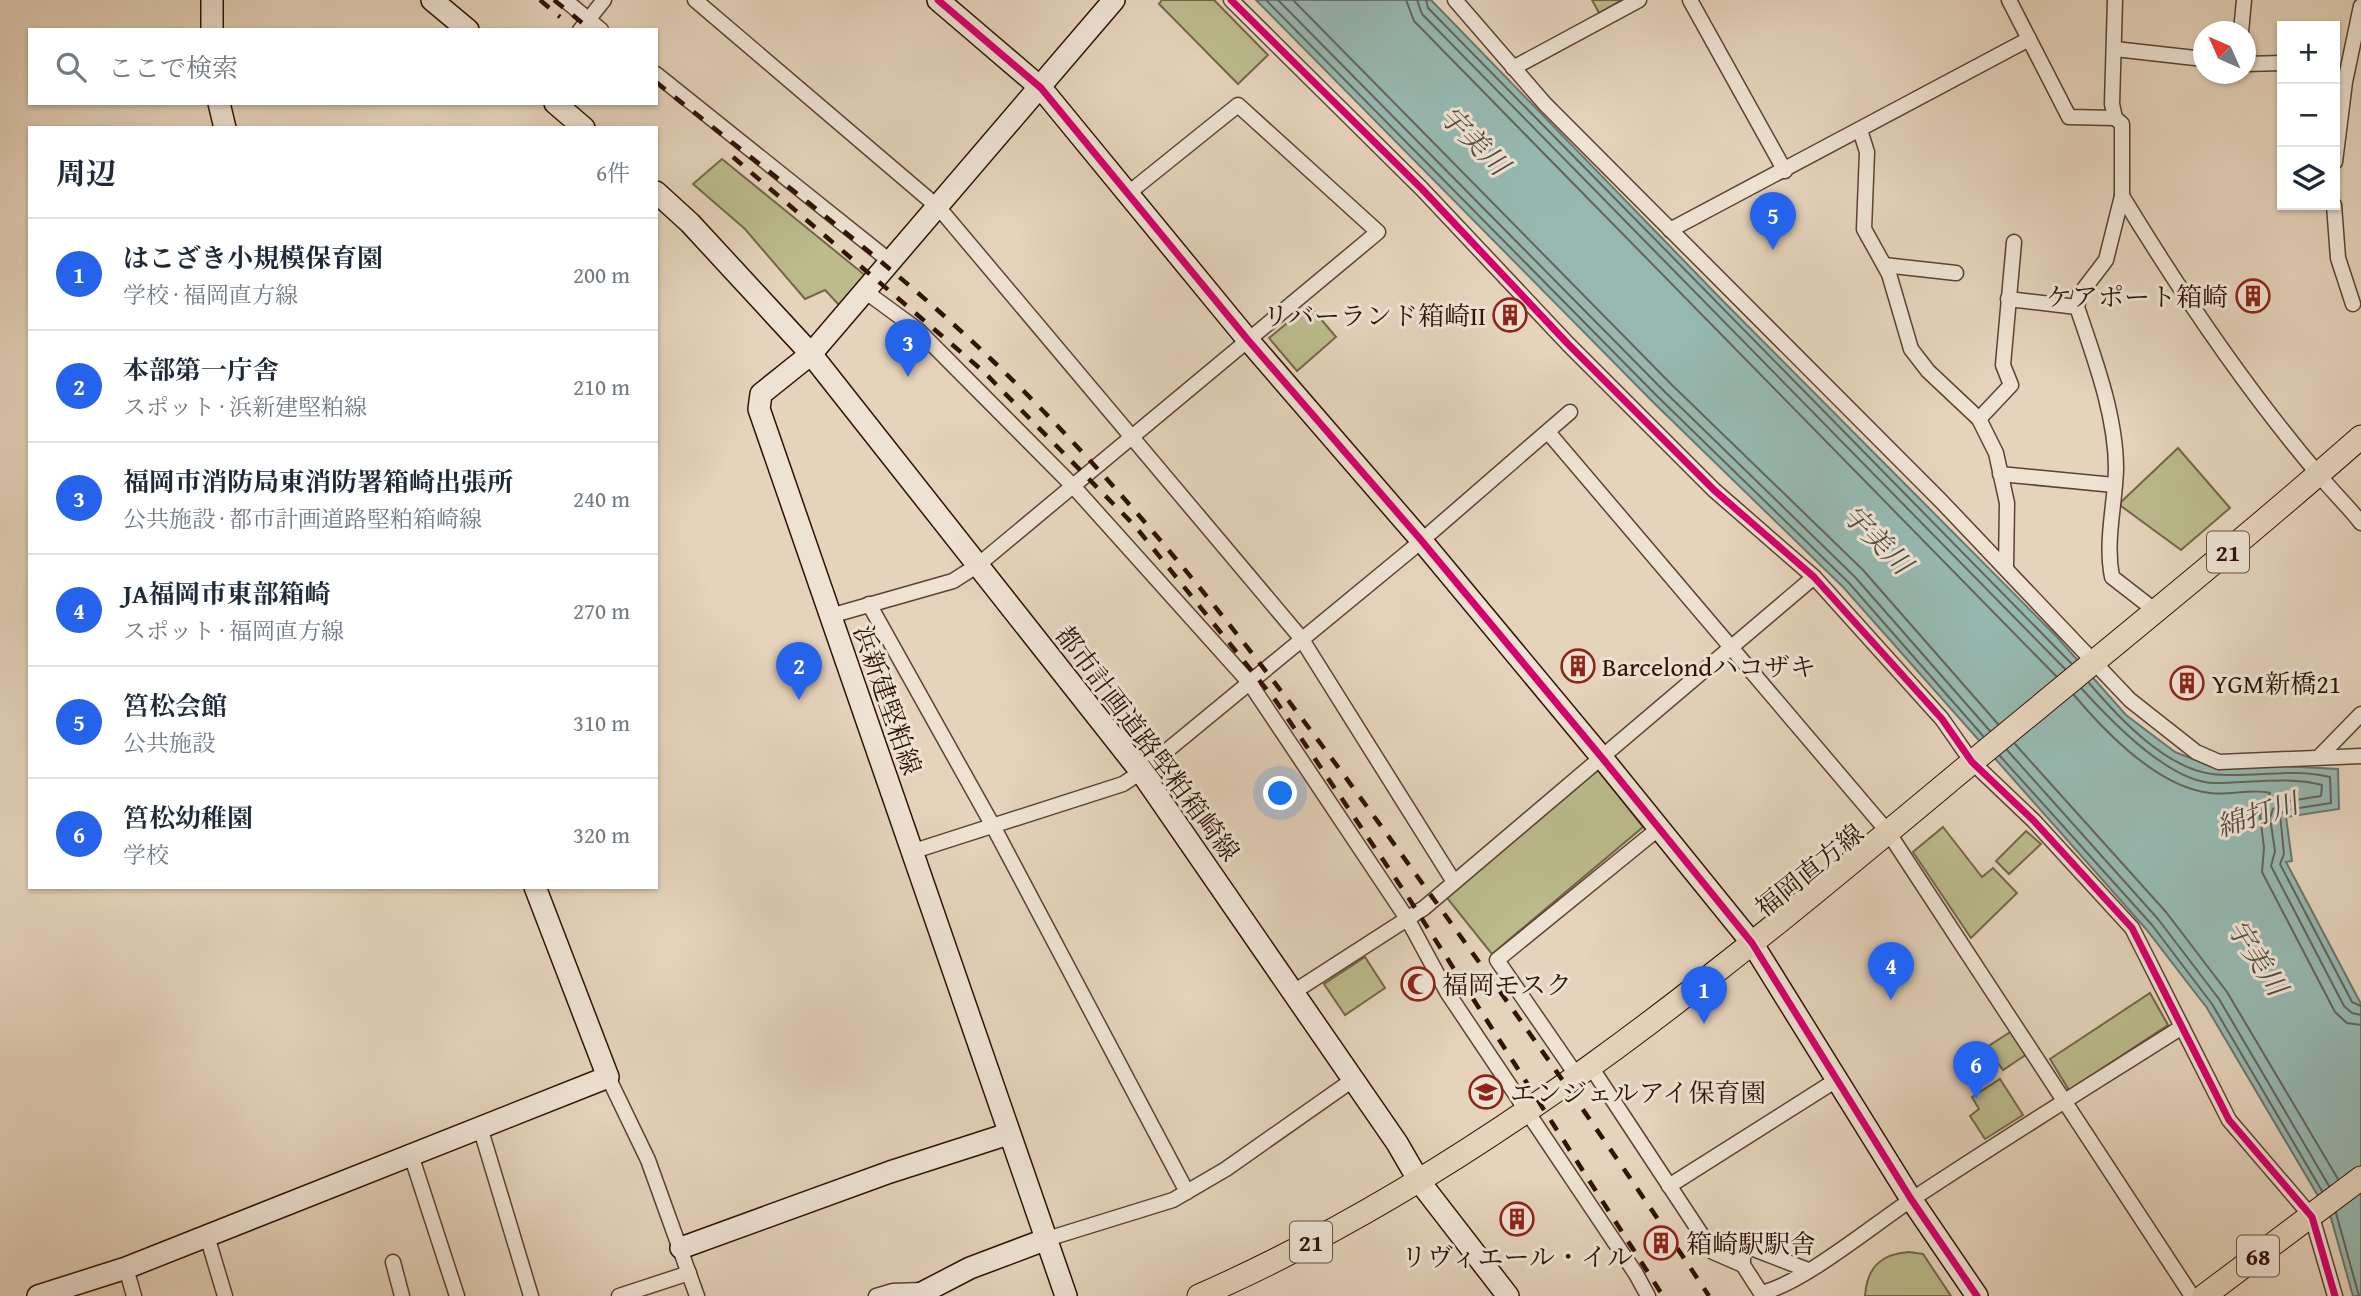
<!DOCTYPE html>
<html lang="ja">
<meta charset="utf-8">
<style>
body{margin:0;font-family:"Gentium Book Plus","Noto Serif JP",serif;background:#f6f6f7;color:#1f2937}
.controls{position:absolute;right:21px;top:21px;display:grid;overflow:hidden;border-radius:0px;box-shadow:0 2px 5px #0004}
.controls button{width:63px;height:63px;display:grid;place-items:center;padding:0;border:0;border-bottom:2px solid #e0e1e3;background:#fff;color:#1f2937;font:35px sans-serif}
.compass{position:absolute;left:2193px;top:21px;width:63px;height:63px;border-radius:50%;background:#fff;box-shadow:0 2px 5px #0004;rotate:315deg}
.you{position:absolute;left:1281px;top:794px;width:24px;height:24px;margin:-18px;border:5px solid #fff;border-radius:50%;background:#1a73e8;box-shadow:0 0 0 10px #1a73e833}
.badge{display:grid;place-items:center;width:46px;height:46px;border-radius:50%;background:#2563eb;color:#fff;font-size:23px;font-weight:700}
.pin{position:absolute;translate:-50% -58px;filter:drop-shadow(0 2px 4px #0008)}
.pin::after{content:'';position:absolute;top:37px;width:24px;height:21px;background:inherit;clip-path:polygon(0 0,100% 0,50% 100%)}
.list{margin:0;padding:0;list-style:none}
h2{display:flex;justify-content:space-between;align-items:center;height:91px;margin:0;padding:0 28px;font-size:30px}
h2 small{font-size:23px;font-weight:400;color:#747a83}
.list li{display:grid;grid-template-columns:46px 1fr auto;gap:21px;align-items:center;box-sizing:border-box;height:112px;padding:0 28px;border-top:2px solid #e0e1e3}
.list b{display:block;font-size:26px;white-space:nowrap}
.list p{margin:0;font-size:23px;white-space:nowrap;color:#747a83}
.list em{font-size:23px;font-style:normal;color:#747a83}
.icon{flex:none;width:38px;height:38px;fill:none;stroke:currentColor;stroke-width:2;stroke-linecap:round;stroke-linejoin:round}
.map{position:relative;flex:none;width:2361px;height:1296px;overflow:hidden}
.search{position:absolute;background:#fff;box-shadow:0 2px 5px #0004;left:28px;top:28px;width:630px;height:77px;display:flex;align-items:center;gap:18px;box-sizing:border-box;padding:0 24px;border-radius:0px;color:#747a83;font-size:26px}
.panel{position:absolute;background:#fff;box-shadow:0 2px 5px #0004;left:28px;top:126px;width:630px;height:763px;border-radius:0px}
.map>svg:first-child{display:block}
.green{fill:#bbbb8c;stroke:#766648;stroke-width:2}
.water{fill:#96b8b0;stroke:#6d766b;stroke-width:2}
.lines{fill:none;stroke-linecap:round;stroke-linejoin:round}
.shore{stroke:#63655a;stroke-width:2}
.street-casing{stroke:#5d4231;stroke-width:17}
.secondary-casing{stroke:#301203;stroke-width:24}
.primary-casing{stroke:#301203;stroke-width:25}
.street{stroke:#eee2d3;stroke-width:14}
.secondary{stroke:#eee2d3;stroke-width:21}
.primary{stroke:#e5d3bb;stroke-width:23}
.rail{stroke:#301203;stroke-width:4.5;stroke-dasharray:12 12;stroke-linecap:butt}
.cycleway-casing{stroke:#eee2d3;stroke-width:11}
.cycleway{stroke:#d6006c;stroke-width:7}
.labels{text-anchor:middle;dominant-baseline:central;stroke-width:6;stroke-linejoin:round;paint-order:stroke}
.shield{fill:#eee2d3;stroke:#695041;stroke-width:2}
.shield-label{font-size:24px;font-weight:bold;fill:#301203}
.poi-label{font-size:26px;fill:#301203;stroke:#eee2d3;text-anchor:start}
.street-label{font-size:26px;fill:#301203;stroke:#eee2d3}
.water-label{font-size:28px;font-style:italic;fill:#544c40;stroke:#eee2d3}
</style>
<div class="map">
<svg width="2361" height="1296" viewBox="0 0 2361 1296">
<rect width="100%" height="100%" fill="#e5d3bb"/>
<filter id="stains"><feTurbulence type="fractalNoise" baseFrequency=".00286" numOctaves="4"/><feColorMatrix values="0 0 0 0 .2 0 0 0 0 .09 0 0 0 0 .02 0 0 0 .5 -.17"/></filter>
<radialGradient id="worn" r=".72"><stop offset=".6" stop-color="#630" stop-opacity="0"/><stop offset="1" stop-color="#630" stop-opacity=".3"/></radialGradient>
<g class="green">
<polygon points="1162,0 1214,0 1268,55 1238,84 1159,4"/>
<polygon points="1592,0 1622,0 1599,13"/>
<polygon points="722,159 866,276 839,305 825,290 805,299 745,229 693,184"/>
<polygon points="1309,305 1336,337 1297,371 1269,338"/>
<polygon points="2178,448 2230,508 2181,550 2121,506 2121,502"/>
<polygon points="1598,770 1643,827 1492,954 1447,898"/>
<polygon points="1943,827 1982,877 1993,868 2017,893 1971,938 1913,852"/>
<polygon points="2026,831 2041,844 2009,874 1996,861"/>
<polygon points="1365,957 1385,988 1345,1015 1324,984"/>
<polygon points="2150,993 2168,1025 2069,1090 2050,1059"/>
<polygon points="2012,1031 2027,1054 2003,1070 1987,1047"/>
<polygon points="2000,1079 2023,1115 1985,1139 1970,1116 1979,1109 1972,1097"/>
<path d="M1909,1252L1923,1254L1951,1296H1865C1867,1267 1881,1254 1909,1252Z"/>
</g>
<polygon class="water" points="1256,0 1431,0 1724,302 2057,637 2126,715 2175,752 2213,767 2265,765 2338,769 2339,809 2286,817 2292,861 2286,862 2361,1004 2361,1296 2353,1296 2331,1218 2207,1008 2146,929 1844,588 1653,402"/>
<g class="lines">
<g class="shore">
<polyline points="1266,0 1658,397 1849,583 1983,736"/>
<polyline points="1278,0 1664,391 1855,577 1990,731"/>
<polyline points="1293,0 1671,384 1863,570 1998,724"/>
<polyline points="1406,0 1414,21 2056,676"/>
<polyline points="1417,0 1422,14 2065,669"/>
<polyline points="1426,0 1428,8 2071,663"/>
<path d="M2089,683C2118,717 2165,768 2212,774C2248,779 2293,767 2330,777L2331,803L2286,810L2280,814L2284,854L2280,864L2352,1002L2361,1006"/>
<path d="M2082,689C2110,720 2170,783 2215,783C2250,783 2288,776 2322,785L2321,796L2283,802L2273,809L2270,818L2275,851L2271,866L2344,1006L2352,1013L2361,1015"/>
<path d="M2074,695C2106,733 2158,787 2210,793C2229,796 2251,788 2270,793L2260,815L2264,848L2262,872L2335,1012L2347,1023L2361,1025"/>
<polyline points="2015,744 2166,912 2227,992 2338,1179"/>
<polyline points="2007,750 2158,919 2219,999 2329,1186"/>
<polyline points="2000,756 2152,925 2212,1004 2322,1191"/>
<polyline points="2336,1213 2359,1296"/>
</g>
<defs>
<g id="street">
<polyline points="565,0 601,30"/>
<polyline points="695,0 939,208 1301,638 1454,882"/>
<polyline points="1231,0 1422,189 1568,344 1714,490 1814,577 1942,719 1972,762 2034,821 2132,928 2229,1120 2312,1217 2335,1296"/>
<polyline points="1455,0 1545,104 1942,502 2130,700 2196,752 2219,762 2361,756"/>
<polyline points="1690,0 1785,171"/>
<polyline points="2009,0 2069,117 2115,118"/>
<path d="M2115,0L2112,104L2115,118L2122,124V196L2106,260L2080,294L2077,307C2094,357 2116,415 2116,469C2115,505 2105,541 2112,577L2157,612"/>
<polyline points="580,30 604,0"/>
<polyline points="2241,32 2244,0"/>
<polyline points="2115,49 2204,59"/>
<polyline points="2246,64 2282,63"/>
<polyline points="1513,68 1639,0"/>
<polyline points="656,74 891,262"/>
<polyline points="1860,130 1867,152 1864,229 1889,274 1911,349 1928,371 1979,419 1996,453 2007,503 2006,568"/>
<polyline points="2335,162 2345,82 2361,6"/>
<path d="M2122,196C2181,293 2245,388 2319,475C2332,491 2348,506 2361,523"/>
<polyline points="2334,205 2338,258 2353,304"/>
<polyline points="1670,230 2029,39"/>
<polyline points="1884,265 1956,273"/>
<polyline points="866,292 918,330 1073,486 1249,682 1408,920 1447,992 1636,1274 1648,1296"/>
<polyline points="2008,299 2077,307"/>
<polyline points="1979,419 2011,385 2003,365 2014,242"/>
<polyline points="1548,432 1888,832 2192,1296"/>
<polyline points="2000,474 2114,485"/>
<polyline points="869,604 993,826 1187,1192"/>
<polyline points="830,616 953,581 978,565 1378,232 1238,105 1136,187 1129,198"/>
<polyline points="2319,757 2361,714"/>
<polyline points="911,852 1123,784 1141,772 1413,548 1570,412"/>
<polyline points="1292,993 1424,908 1814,577"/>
<polyline points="1591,1067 1713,1252 1743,1265"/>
<polyline points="1577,1076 1497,960 1658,829"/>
<polyline points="608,1077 648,1160 697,1296"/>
<polyline points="480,1127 531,1296"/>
<polyline points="411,1155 457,1296"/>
<polyline points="1669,1186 1838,1079"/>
<polyline points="207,1236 225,1296"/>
<polyline points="1047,1239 1173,1200 1226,1169 1354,1079"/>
<polyline points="393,1262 402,1296"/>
<polyline points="126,1268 134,1296"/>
<path d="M1808,1270L1751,1248L1743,1251V1265L1761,1293C1802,1284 1873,1225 1911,1200C2000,1141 2092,1084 2182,1027"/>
<polyline points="619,1296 689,1273"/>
<polyline points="876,1296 893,1291 922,1290"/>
</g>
<g id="secondary">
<polyline points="432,0 468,30"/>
<polyline points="938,0 1041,88 1248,340 1421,540 1603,759 1752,943 1911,1199 1977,1296"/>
<polyline points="212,30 212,0"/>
<polyline points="219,103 225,128"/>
<polyline points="555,103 584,128"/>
<polyline points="656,192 690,223 811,354 1141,772 1397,1143 1419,1181 1508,1296"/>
<polyline points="681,1248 890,1172 1008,1134"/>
<polyline points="38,1296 126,1268 608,1077 535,887"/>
<polyline points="916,1296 970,1268 1047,1239"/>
<polyline points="1066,1296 759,409 761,394 811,354 1114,0"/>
</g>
<g id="primary">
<path d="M1199,1296C1480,1173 1719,973 1953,778C2089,665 2228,554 2361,437"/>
<polyline points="2204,1296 2361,1178"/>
</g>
</defs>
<use href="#street" class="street-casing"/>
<use href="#secondary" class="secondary-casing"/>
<use href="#primary" class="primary-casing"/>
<use href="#street" class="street"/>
<use href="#secondary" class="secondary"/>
<use href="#primary" class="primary"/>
<g class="rail">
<polyline points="540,0 560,17"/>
<polyline points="554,0 591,30"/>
<path d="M656,82C769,173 890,262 994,362C1154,516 1288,696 1417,876C1517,1014 1615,1153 1709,1296"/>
<polyline points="733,157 983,371 1135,526 1276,701 1408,897 1663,1296"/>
</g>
<defs>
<g id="cycleway">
<polyline points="938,0 1041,88 1248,340 1421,540 1603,759 1752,943 1911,1199 1977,1296"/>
<polyline points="1231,0 1422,189 1568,344 1714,490 1814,577 1942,719 1972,762 2034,821 2132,928 2229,1120 2312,1217 2335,1296"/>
</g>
</defs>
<use href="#cycleway" class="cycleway-casing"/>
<use href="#cycleway" class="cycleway"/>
</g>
<defs>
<symbol id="building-ring" viewBox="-11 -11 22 22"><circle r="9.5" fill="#eee2d3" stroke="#8f2418" stroke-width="1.5"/><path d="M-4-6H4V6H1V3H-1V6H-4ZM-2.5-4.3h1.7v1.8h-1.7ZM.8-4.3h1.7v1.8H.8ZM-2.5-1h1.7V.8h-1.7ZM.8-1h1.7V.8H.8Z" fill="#8f2418"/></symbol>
<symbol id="mosque-ring" viewBox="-11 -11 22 22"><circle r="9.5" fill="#eee2d3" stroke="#8f2418" stroke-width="1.5"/><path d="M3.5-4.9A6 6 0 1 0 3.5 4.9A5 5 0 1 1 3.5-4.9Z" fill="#8f2418"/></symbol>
<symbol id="school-ring" viewBox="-11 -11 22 22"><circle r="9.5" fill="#eee2d3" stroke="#8f2418" stroke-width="1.5"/><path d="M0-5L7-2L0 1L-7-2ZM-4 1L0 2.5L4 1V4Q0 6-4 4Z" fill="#8f2418"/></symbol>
</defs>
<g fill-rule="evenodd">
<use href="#building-ring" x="2234" y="277" width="38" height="38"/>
<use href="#building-ring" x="1491" y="296" width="38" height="38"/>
<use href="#building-ring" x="1559" y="647" width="38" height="38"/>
<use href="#building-ring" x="2168" y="664" width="38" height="38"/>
<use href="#mosque-ring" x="1399" y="965" width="38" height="38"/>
<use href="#school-ring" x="1467" y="1073" width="38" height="38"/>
<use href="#building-ring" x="1498" y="1200" width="38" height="38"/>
<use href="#building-ring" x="1642" y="1224" width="38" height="38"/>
</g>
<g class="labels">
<g class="shield">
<rect x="2207" y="531.5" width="42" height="41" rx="5"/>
<rect x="1290" y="1221.5" width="42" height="41" rx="5"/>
<rect x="2237" y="1235.5" width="42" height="41" rx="5"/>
</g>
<g class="shield-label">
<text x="2228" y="552">21</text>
<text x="1311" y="1242">21</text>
<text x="2258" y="1256">68</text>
</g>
<g class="poi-label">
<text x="2228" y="296" text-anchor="end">ケアポート箱崎</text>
<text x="1486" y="315" text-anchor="end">リバーランド箱崎II</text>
<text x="1602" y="666">Barcelondハコザキ</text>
<text x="2212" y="683">YGM新橋21</text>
<text x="1442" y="984">福岡モスク</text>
<text x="1510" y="1092">エンジェルアイ保育園</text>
<text x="1686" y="1243">箱崎駅駅舎</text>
<text x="1517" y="1256" text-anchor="middle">リヴィエール・イル</text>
</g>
<g class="street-label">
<text transform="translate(888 700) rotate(71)">浜新建堅粕線</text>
<text transform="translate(1148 743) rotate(53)">都市計画道路堅粕箱崎線</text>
<text transform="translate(1809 870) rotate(-39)">福岡直方線</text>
</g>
<g class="water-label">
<text transform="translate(1475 140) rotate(45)">宇美川</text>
<text transform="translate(1878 539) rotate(45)">宇美川</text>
<text transform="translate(2257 814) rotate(-18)">綿打川</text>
<text transform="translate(2258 957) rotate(57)">宇美川</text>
</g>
</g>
<rect width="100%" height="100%" filter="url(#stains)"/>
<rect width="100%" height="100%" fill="url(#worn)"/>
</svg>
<div class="controls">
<button>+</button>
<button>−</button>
<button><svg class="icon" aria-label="layers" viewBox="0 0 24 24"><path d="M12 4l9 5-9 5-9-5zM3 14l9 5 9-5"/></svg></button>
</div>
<svg class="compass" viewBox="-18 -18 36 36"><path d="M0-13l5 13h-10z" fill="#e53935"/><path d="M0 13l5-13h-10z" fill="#747a83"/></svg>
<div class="you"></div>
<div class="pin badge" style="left:1704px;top:1024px">1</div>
<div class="pin badge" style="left:799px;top:700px">2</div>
<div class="pin badge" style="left:908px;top:377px">3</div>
<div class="pin badge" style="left:1891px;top:1000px">4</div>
<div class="pin badge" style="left:1773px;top:250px">5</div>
<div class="pin badge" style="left:1976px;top:1099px">6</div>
<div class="search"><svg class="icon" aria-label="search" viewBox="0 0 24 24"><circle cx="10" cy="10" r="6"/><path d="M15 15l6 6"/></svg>ここで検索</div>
<section class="panel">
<h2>周辺<small>6件</small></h2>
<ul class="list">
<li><span class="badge">1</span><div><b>はこざき小規模保育園</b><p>学校 · 福岡直方線</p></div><em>200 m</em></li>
<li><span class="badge">2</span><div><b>本部第一庁舎</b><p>スポット · 浜新建堅粕線</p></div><em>210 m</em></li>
<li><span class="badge">3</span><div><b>福岡市消防局東消防署箱崎出張所</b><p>公共施設 · 都市計画道路堅粕箱崎線</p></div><em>240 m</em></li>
<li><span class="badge">4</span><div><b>JA福岡市東部箱崎</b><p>スポット · 福岡直方線</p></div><em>270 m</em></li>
<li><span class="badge">5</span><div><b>筥松会館</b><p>公共施設</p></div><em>310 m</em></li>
<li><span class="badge">6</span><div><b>筥松幼稚園</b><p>学校</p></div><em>320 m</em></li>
</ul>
</section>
</div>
